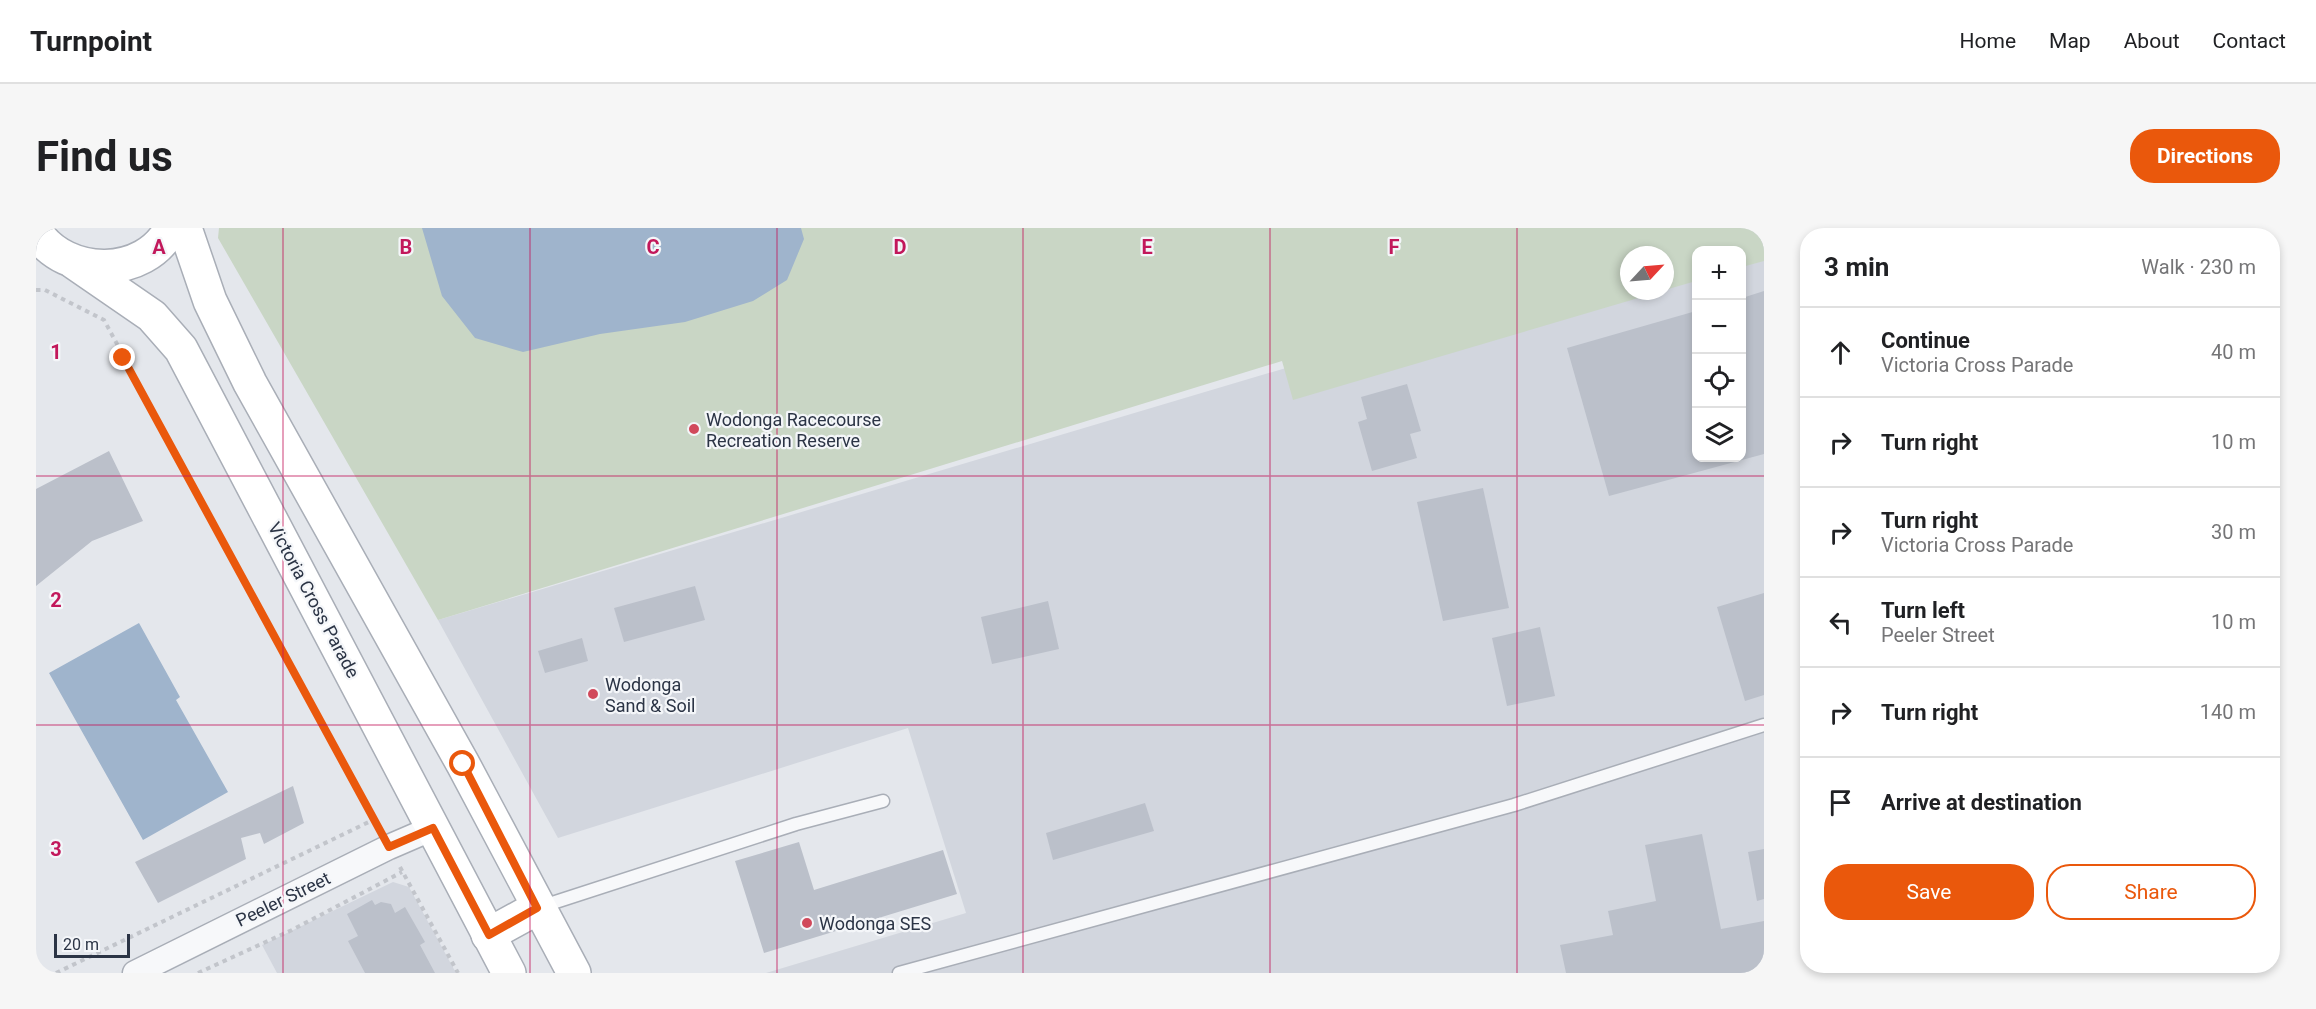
<!DOCTYPE html>
<meta charset="utf-8">
<style>
body{margin:0;font-family:Roboto,sans-serif;background:#f6f6f6;color:#202124}
.controls{position:absolute;right:18px;top:18px;display:grid;overflow:hidden;border-radius:12px;box-shadow:0 3px 9px #0003}
.controls button{width:54px;height:54px;display:grid;place-items:center;padding:0;border:0;border-bottom:2px solid #e0e0e0;background:#fff;color:#202124;font:30px sans-serif}
.compass{position:absolute;left:1584px;top:18px;width:54px;height:54px;border-radius:50%;background:#fff;box-shadow:0 3px 9px #0003;rotate:64deg}
.scale{position:absolute;left:18px;bottom:15px;width:76px;box-sizing:border-box;padding-left:6px;border:3px solid #2b3445;border-top:0;font-size:16px;line-height:21px;white-space:nowrap;color:#2b3445;-webkit-text-stroke:4px #f4f6f9;paint-order:stroke}
.stop{position:absolute;width:18px;height:18px;margin:-14px;border:4px solid #ea580c;border-radius:50%;background:#fff}
.stop.end{background:#ea580c;border-color:#fff;box-shadow:0 2px 6px #0008}
.list{margin:0;padding:0;list-style:none}
h2{display:flex;justify-content:space-between;align-items:center;height:78px;margin:0;padding:0 24px;font-size:26px}
h2 small{font-size:20px;font-weight:400;color:#757577}
.list li{display:grid;grid-template-columns:39px 1fr auto;gap:18px;align-items:center;box-sizing:border-box;height:90px;padding:0 24px;border-top:2px solid #e0e0e0}
.list b{display:block;font-size:22px;white-space:nowrap}
.list p{margin:0;font-size:20px;white-space:nowrap;color:#757577}
.list em{font-size:20px;font-style:normal;color:#757577}
.actions{display:flex;gap:12px;padding:18px 24px}
.actions a{flex:1;padding:14px 0;border:2px solid #ea580c;border-radius:24px;text-align:center;font-size:21px;color:#ea580c}
.actions .main{background:#ea580c;color:#fff}
.icon{flex:none;width:33px;height:33px;fill:none;stroke:currentColor;stroke-width:2;stroke-linecap:round;stroke-linejoin:round}
.map{position:relative;flex:none;width:1728px;height:745px;overflow:hidden;border-radius:24px}
header{display:flex;align-items:center;gap:36px;box-sizing:border-box;height:84px;padding:0 30px;background:#fff;border-bottom:2px solid #e0e0e0}
header strong{font-size:28px}
nav{display:flex;gap:33px;margin-inline-start:auto;font-size:21px}
.intro{display:flex;align-items:center;justify-content:space-between;box-sizing:border-box;height:144px;padding:0 36px}
h1{margin:0;font-size:42px}
.button{padding:15px 27px;border-radius:24px;background:#ea580c;color:#fff;font-size:21px;font-weight:700}
main{display:flex;gap:36px;padding:0 36px}
aside{flex:1;background:#fff;border-radius:24px;box-shadow:0 3px 9px #0003}
.map>svg:first-child{display:block}
.built{fill:#d2d6de;fill-rule:evenodd}
.green{fill:#c9d6c5}
.water{fill:#9fb4cc}
.building{fill:#bbc0ca}
.lines{fill:none;stroke-linecap:round;stroke-linejoin:round}
.service-casing{stroke:#a9aeb7;stroke-width:15}
.minor-casing{stroke:#a9aeb7;stroke-width:27}
.secondary-casing{stroke:#a9aeb7;stroke-width:36}
.path{stroke:#c2c5cb;stroke-width:4;stroke-dasharray:4.5 4.5;stroke-linecap:butt}
.service{stroke:#f7f8fa;stroke-width:12}
.minor{stroke:#f7f8fa;stroke-width:24}
.secondary{stroke:#fff;stroke-width:33}
.route{stroke:#ea580c;stroke-width:8}
.grid{fill:none;stroke:#c2185b;stroke-width:1.5;stroke-opacity:0.55}
.poi-dot{fill:#d1495b;stroke:#f4f6f9;stroke-width:2}
.labels{text-anchor:middle;dominant-baseline:central;stroke-width:4.5;stroke-linejoin:round;paint-order:stroke}
.poi-label{font-size:18px;fill:#2b3445;stroke:#f4f6f9;text-anchor:start}
.street-label{font-size:18px;fill:#2b3445;stroke:#f4f6f9}
.grid-label{font-size:20px;text-anchor:middle;font-weight:bold;fill:#c2185b;stroke:#f4f6f9;stroke-width:4.5;stroke-linejoin:round;paint-order:stroke}
</style>
<header>
<strong>Turnpoint</strong>
<nav><a>Home</a><a>Map</a><a>About</a><a>Contact</a></nav>
</header>
<div class="intro"><h1>Find us</h1><a class="button">Directions</a></div>
<main>
<div class="map">
<svg width="1728" height="745" viewBox="0 0 1728 745">
<rect width="100%" height="100%" fill="#e4e7ec"/>
<g class="built">
<path d="M1728,0V745H730L930,685L872,500L522,610L402,392L1593,38V63H1629V28ZM1660,22H1706V230H1660Z"/>
<polygon points="357,654 373,659 420,745 241,745 226,717"/>
</g>
<polygon class="green" points="183,0 1728,0 1728,33 1706,39 1706,22 1660,22 1660,53 1629,62 1629,27 1593,27 1593,63 1626,63 1257,172 1246,133 402,392 182,10"/>
<g class="water">
<polygon points="386,0 765,0 768,11 751,52 717,73 649,94 564,106 487,124 439,110 406,68"/>
<polygon points="103,395 144,469 140,472 192,564 107,612 13,445"/>
</g>
<g class="building">
<polygon points="1728,63 1728,226 1573,268 1531,120 1660,83 1660,230 1706,230 1706,70"/>
<polygon points="1371,156 1385,203 1374,206 1381,230 1336,243 1322,194 1331,191 1325,169"/>
<polygon points="73,223 107,293 56,313 0,358 0,261"/>
<polygon points="1447,260 1473,380 1407,393 1381,274"/>
<polygon points="659,358 669,392 588,414 578,380"/>
<polygon points="1728,365 1728,467 1709,473 1681,379"/>
<polygon points="1012,373 1023,421 956,436 945,389"/>
<polygon points="1504,399 1519,468 1471,478 1456,410"/>
<polygon points="546,410 552,433 509,445 502,423"/>
<polygon points="257,558 268,595 228,616 224,605 205,610 210,631 122,675 99,634"/>
<polygon points="1109,575 1118,603 1017,632 1010,605"/>
<polygon points="1666,606 1685,701 1728,693 1728,745 1530,745 1524,717 1577,707 1572,683 1620,673 1609,617"/>
<polygon points="763,614 778,662 907,622 921,666 728,725 699,633"/>
<polygon points="1728,621 1728,671 1721,673 1712,624"/>
<polygon points="336,672 339,677 345,674 355,676 359,685 369,679 389,714 384,717 399,745 329,745 312,713 322,708 311,686"/>
</g>
<g class="lines">
<defs>
<g id="service">
<polyline points="504,679 760,596 847,573"/>
<polyline points="863,745 1478,577 1728,497"/>
</g>
<polyline id="minor" points="99,745 353,619 397,600"/>
<g id="secondary">
<polyline points="149,0 174,73 214,155 427,536 538,745"/>
<path d="M0,4C30,50 109,51 135,0"/>
<polyline points="39,35 116,88 145,121 473,745"/>
<polyline points="452,707 501,680"/>
</g>
</defs>
<use href="#service" class="service-casing"/>
<use href="#minor" class="minor-casing"/>
<use href="#secondary" class="secondary-casing"/>
<g class="path">
<polyline points="0,62 9,62 68,92 342,597"/>
<polyline points="364,639 422,745"/>
<polyline points="20,745 339,591"/>
<polyline points="162,745 256,702 366,644"/>
</g>
<use href="#service" class="service"/>
<use href="#minor" class="minor"/>
<use href="#secondary" class="secondary"/>
</g>
<g class="lines">
<polyline class="route" points="87,130 353,619 397,600 453,707 501,680 427,536"/>
</g>
<path class="grid" d="M247,0V745M494,0V745M741,0V745M987,0V745M1234,0V745M1481,0V745M0,248H1728M0,497H1728"/>
<g class="poi-dot">
<circle cx="658" cy="201" r="6"/>
<circle cx="557" cy="466" r="6"/>
<circle cx="771" cy="695" r="6"/>
</g>
<g class="labels">
<g class="poi-label">
<text x="670" y="191">Wodonga Racecourse<tspan x="670" dy="21">Recreation Reserve</tspan></text>
<text x="569" y="456">Wodonga<tspan x="569" dy="21">Sand &amp; Soil</tspan></text>
<text x="783" y="695">Wodonga SES</text>
</g>
<g class="street-label">
<text transform="translate(278 372) rotate(62)">Victoria Cross Parade</text>
<text transform="translate(247 671) rotate(-26)">Peeler Street</text>
</g>
</g>
<g class="grid-label">
<text x="123" y="26">A</text>
<text x="370" y="26">B</text>
<text x="617" y="26">C</text>
<text x="864" y="26">D</text>
<text x="1111" y="26">E</text>
<text x="1358" y="26">F</text>
<text x="20" y="131">1</text>
<text x="20" y="379">2</text>
<text x="20" y="628">3</text>
</g>
</svg>
<div class="controls">
<button>+</button>
<button>−</button>
<button><svg class="icon" aria-label="locate" viewBox="0 0 24 24"><circle cx="12" cy="12" r="6"/><path d="M12 2v4M12 18v4M2 12h4M18 12h4"/></svg></button>
<button><svg class="icon" aria-label="layers" viewBox="0 0 24 24"><path d="M12 4l9 5-9 5-9-5zM3 14l9 5 9-5"/></svg></button>
</div>
<svg class="compass" viewBox="-18 -18 36 36"><path d="M0-13l5 13h-10z" fill="#e53935"/><path d="M0 13l5-13h-10z" fill="#757577"/></svg>
<div class="scale">20 m</div>
<div class="stop" style="left:427px;top:536px"></div>
<div class="stop end" style="left:87px;top:130px"></div>
</div>
<aside>
<h2>3 min<small>Walk · 230 m</small></h2>
<ul class="list">
<li><svg class="icon" aria-label="ahead" viewBox="0 0 24 24"><path d="M12 20V5M6 11l6-6 6 6"/></svg><div><b>Continue</b><p>Victoria Cross Parade</p></div><em>40 m</em></li>
<li><svg class="icon" aria-label="right" viewBox="0 0 24 24"><path d="M7 20v-9h11M14 6l5 5-5 5"/></svg><div><b>Turn right</b></div><em>10 m</em></li>
<li><svg class="icon" aria-label="right" viewBox="0 0 24 24"><path d="M7 20v-9h11M14 6l5 5-5 5"/></svg><div><b>Turn right</b><p>Victoria Cross Parade</p></div><em>30 m</em></li>
<li><svg class="icon" aria-label="left" viewBox="0 0 24 24"><path d="M17 20v-9H6M10 6l-5 5 5 5"/></svg><div><b>Turn left</b><p>Peeler Street</p></div><em>10 m</em></li>
<li><svg class="icon" aria-label="right" viewBox="0 0 24 24"><path d="M7 20v-9h11M14 6l5 5-5 5"/></svg><div><b>Turn right</b></div><em>140 m</em></li>
<li><svg class="icon" aria-label="arrive" viewBox="0 0 24 24"><path d="M6 21V4h12l-3 4 3 4H6"/></svg><div><b>Arrive at destination</b></div></li>
</ul>
<div class="actions"><a class="main">Save</a><a>Share</a></div>
</aside>
</main>
